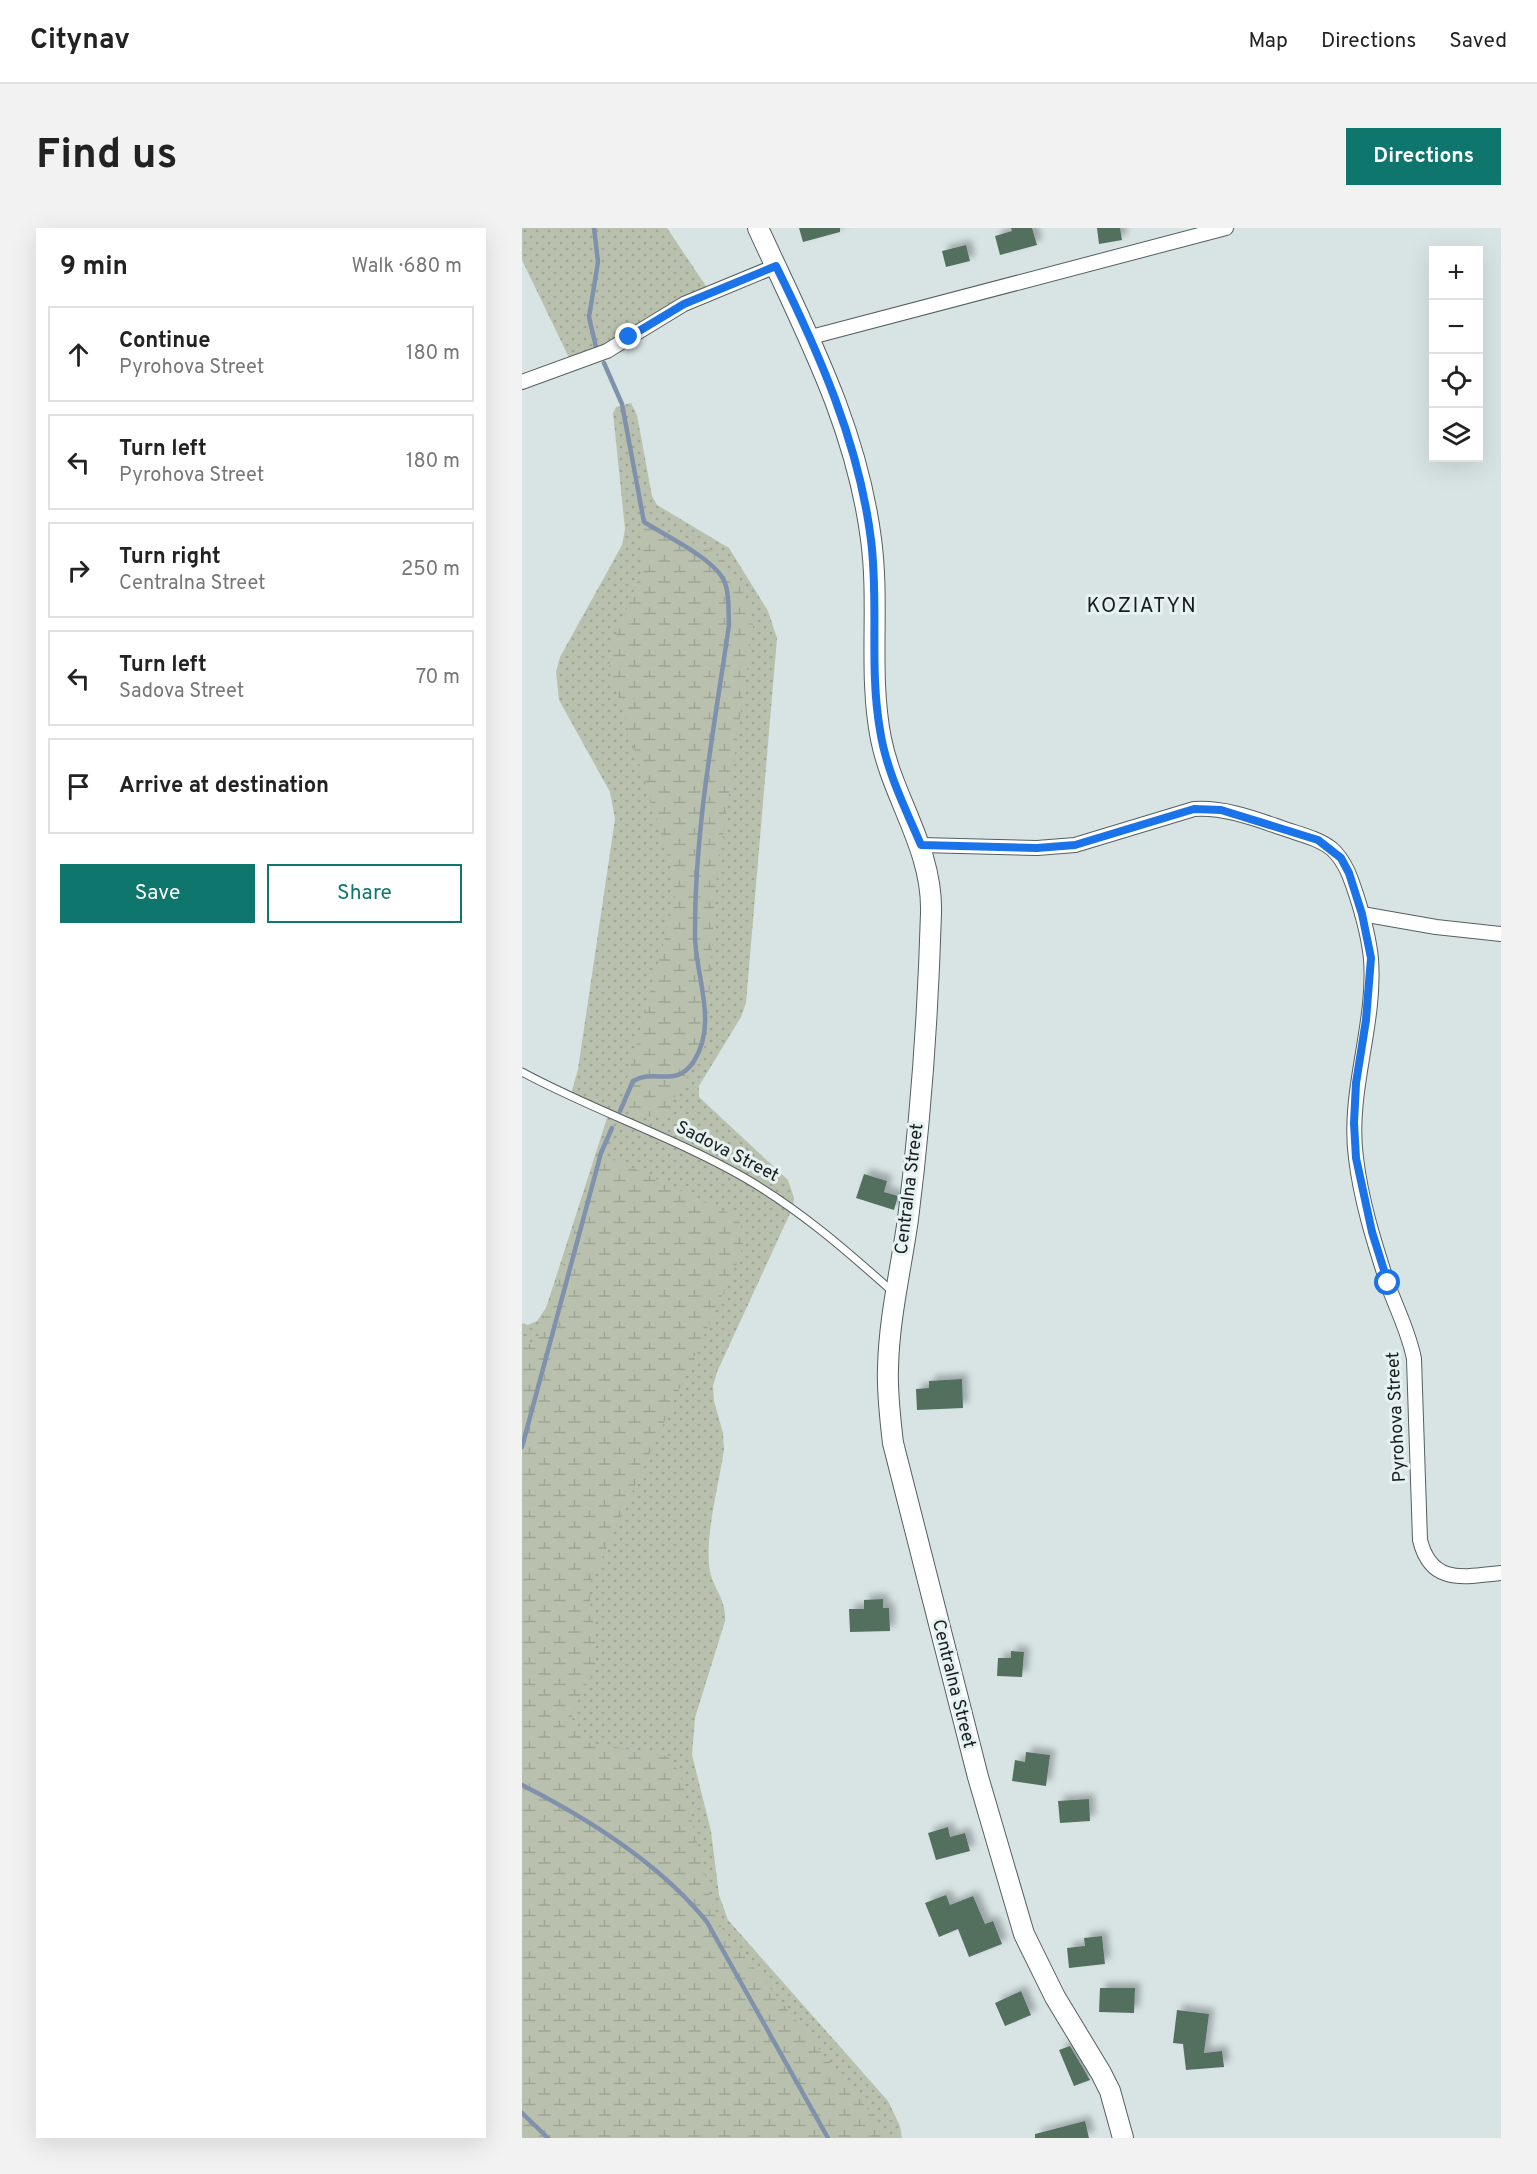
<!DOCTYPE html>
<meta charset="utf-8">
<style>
body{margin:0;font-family:Overpass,sans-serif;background:#f2f2f2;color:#222}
.controls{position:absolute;right:18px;top:18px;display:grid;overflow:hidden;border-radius:0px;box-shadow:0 6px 24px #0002}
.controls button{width:54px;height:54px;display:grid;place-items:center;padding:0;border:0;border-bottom:2px solid #e0e0e0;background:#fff;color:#222;font:30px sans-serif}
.stop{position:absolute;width:18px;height:18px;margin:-14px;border:4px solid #1a73e8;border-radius:50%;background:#fff}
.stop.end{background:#1a73e8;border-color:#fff;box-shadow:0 2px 6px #0008}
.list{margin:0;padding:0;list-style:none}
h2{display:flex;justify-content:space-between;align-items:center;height:78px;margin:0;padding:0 24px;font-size:26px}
h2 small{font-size:20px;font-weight:400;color:#767676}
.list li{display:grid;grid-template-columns:39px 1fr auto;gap:18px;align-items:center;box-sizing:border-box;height:96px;margin:0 12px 12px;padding:0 12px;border:2px solid #e0e0e0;border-radius:0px}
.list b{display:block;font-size:22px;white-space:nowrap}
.list p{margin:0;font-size:20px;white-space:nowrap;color:#767676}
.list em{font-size:20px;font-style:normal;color:#767676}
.actions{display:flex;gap:12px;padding:18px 24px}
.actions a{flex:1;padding:14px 0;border:2px solid #0f766e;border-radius:0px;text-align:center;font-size:21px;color:#0f766e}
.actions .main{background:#0f766e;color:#fff}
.icon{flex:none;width:33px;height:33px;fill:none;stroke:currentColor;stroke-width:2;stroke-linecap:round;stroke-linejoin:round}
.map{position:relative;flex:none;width:979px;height:1910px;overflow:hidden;border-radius:0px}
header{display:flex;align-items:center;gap:36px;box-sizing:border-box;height:84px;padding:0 30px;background:#fff;border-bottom:2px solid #e0e0e0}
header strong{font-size:28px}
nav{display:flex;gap:33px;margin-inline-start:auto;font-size:21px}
.intro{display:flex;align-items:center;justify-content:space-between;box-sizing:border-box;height:144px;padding:0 36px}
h1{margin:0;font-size:42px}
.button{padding:15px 27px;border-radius:0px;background:#0f766e;color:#fff;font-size:21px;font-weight:700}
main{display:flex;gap:36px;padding:0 36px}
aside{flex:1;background:#fff;border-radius:0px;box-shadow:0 6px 24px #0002}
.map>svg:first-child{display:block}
.grass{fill:url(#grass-dots)}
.wetland{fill:url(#wetland-marsh)}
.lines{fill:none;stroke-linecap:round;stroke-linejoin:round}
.stream{stroke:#8091ac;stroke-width:4.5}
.building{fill:#52705f;filter:url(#shadow)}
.lane-casing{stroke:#555f5f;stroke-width:9}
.street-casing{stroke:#555f5f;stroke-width:16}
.secondary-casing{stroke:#555f5f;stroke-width:22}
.lane{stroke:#fff;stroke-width:7}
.street{stroke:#fff;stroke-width:14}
.secondary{stroke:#fff;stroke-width:20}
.route{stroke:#1a73e8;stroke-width:8}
.labels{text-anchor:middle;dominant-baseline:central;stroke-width:6;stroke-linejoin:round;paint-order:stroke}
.street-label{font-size:18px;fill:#181d1c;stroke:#e6f2f1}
.quarter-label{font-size:21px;letter-spacing:1.5px;fill:#181d1c;stroke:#e6f2f1}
</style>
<header>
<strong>Citynav</strong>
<nav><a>Map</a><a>Directions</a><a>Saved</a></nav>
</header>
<div class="intro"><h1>Find us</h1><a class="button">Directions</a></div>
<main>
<aside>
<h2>9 min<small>Walk · 680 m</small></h2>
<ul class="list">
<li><svg class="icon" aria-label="ahead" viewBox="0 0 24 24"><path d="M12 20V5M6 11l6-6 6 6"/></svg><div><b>Continue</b><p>Pyrohova Street</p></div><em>180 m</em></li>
<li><svg class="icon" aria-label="left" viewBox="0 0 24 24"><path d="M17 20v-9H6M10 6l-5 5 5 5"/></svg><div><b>Turn left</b><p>Pyrohova Street</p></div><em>180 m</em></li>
<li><svg class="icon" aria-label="right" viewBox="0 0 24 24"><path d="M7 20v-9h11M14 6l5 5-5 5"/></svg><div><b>Turn right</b><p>Centralna Street</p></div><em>250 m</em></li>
<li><svg class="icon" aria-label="left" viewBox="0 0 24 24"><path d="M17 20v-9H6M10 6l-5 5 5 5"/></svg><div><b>Turn left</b><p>Sadova Street</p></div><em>70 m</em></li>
<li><svg class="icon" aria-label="arrive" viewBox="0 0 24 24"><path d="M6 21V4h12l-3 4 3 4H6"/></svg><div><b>Arrive at destination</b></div></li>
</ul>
<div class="actions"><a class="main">Save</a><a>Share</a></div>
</aside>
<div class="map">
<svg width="979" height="1910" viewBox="0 0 979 1910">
<defs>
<pattern id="grass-dots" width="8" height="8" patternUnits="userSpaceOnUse" patternTransform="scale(1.5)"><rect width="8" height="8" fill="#b9c1ae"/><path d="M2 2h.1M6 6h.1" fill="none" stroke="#9ea595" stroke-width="1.8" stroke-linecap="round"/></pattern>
<pattern id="wetland-marsh" width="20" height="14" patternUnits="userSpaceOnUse" patternTransform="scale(1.5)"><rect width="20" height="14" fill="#b9c1ae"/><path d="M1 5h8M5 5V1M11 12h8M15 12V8" fill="none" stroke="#9ea595"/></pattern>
<filter id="shadow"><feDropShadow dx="5.5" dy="-5.5" stdDeviation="3" flood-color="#0004"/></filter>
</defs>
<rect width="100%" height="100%" fill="#d8e4e4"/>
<g class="grass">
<polygon points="0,0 145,0 188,64 50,136 0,32"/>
<path d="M109,175L115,187L130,268L135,277L207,320L246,383L255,410L224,775L219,789L177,858V869L266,952L272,970L271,979L195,1144L191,1158L192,1173L201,1205L202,1222C197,1255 184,1304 187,1336C188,1358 205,1370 203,1393L173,1490L170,1527L189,1603L197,1667L206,1692L366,1873L378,1898L380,1910H0V1095L6,1097L15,1093L24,1080L86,887L48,870L56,841L93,591L88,564L37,472L34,444L38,429L100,317L103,301L91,185L94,179Z"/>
</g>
<g class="wetland">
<path d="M122,294L191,324C212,341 230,374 231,400L193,662L185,812L179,827L142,886C135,889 131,889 123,888C102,885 103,869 105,851L153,672L152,647L87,439L91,415L120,342Z"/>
<path d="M79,925L215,989C223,1004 222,1015 217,1031L67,1358C67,1382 78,1417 73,1437C67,1465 35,1480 59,1513L144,1528L152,1534L160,1553L192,1684L200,1700L359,1898L365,1910H0V1116H12L16,1110Z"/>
</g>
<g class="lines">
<g class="stream">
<polyline points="72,0 76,34 67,89 74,119"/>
<path d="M82,135L100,176L122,294C144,308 195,332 203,355C208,368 206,384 207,397C192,501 172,604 173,709C174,750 196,795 172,833C154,861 133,840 111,853L98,883"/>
<polyline points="0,1219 79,925 90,900"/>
<path d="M0,1557C65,1590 139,1637 185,1694L306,1910"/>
<polyline points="0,1885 26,1910"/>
</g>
</g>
<g class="building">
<polygon points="277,0 318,0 318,4 281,14"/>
<polygon points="489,0 510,0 515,17 478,27 473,8 490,3"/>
<polygon points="575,0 598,0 600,12 577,16"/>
<polygon points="444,17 448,33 424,39 420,23"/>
<polygon points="342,946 365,953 362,964 376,968 372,982 334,970"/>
<polygon points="440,1151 441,1180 395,1182 394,1161 407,1160 407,1153"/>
<polygon points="361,1371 361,1380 367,1380 368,1403 328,1404 327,1381 342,1381 342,1372"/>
<polygon points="489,1423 502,1424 500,1449 475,1448 476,1430 489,1430"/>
<polygon points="504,1524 528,1527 524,1558 490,1553 493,1532 503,1534"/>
<polygon points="567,1571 568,1593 538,1595 536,1573"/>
<polygon points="426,1599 428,1609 443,1605 448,1623 414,1632 406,1605"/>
<polygon points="424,1667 428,1677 451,1668 463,1696 471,1693 480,1716 447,1729 436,1701 417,1709 403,1675"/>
<polygon points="580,1708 583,1736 547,1740 545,1720 563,1718 562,1710"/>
<polygon points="578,1760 613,1760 612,1785 577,1784"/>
<polygon points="499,1763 509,1787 483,1798 473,1775"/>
<polygon points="655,1782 687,1786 682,1825 700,1823 702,1839 664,1842 661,1816 651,1815"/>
<polygon points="548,1818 568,1852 552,1858 537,1822"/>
<polygon points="563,1893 567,1910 513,1910 513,1906"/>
</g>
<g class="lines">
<defs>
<path id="lane" d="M0,844C72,883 152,909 223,950C278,982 324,1022 371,1064"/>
<g id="street">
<polyline points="289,109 704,0"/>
<polyline points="0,154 85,123 162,76 254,38"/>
<path d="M399,617L515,620L553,617L672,581C702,579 731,590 760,600C777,606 796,610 810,621C824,634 829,651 835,669C841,688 847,710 849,731C854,798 825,863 834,930C839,972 852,1014 865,1054C874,1080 887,1104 892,1131L898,1312C909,1357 941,1349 979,1345"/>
<polyline points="840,686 914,699 979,706"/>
</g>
<path id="secondary" d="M236,0C283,103 334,196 349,311C358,378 346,445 359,511C371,571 411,621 409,685C406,787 399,889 386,991C379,1041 367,1090 366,1140C365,1165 368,1190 371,1215L456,1549L502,1706L533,1769L579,1845L588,1863L601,1910"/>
</defs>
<use href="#lane" class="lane-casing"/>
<use href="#street" class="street-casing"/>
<use href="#secondary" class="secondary-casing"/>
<use href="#lane" class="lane"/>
<use href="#street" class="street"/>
<use href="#secondary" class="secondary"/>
</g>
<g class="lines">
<path class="route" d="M107,109L162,76L254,38C297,125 337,215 349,312C357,375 347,439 358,502C364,542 383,580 399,617L515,620L553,617L672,581L699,582L796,612L819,630L827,645L840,686L849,730L844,792L834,855L832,895L834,930L850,1004L866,1055"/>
</g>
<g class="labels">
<g class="street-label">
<text transform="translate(205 924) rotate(27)">Sadova Street</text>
<text transform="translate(388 961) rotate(-83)">Centralna Street</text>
<text transform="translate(875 1189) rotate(-93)">Pyrohova Street</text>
<text transform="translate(431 1456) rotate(76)">Centralna Street</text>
</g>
<g class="quarter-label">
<text x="620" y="378">KOZIATYN</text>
</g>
</g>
</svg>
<div class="controls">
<button>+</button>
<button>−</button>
<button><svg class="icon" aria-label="locate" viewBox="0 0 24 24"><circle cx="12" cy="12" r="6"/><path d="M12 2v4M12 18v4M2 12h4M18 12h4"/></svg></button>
<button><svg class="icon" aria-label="layers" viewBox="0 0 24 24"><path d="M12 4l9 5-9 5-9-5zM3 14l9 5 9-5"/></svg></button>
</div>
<div class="stop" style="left:866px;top:1055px"></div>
<div class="stop end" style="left:107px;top:109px"></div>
</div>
</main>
